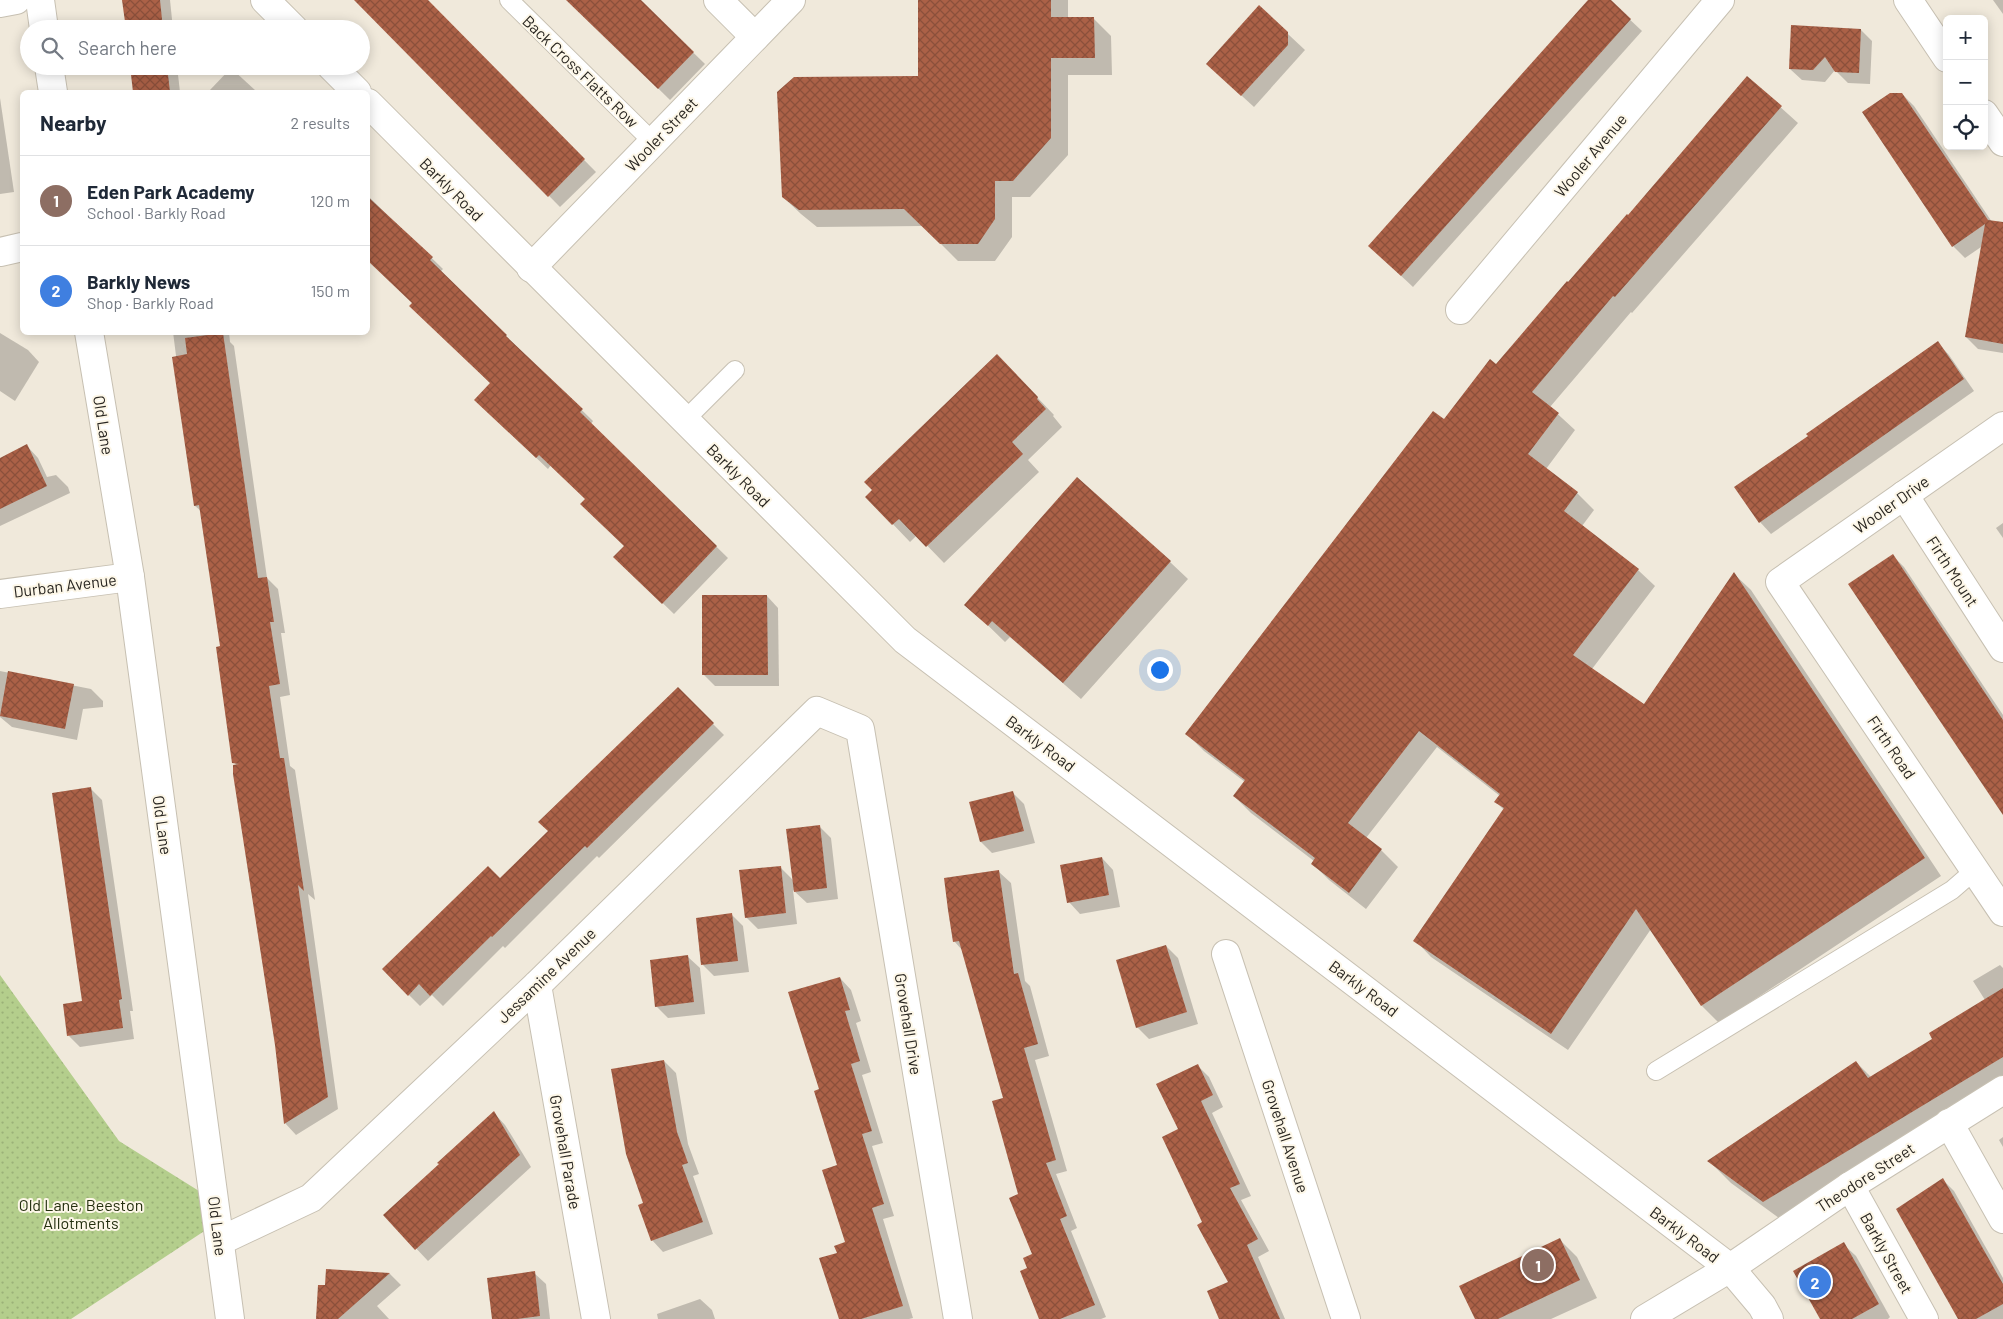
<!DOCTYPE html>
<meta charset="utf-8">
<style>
body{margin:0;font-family:Barlow,sans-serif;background:#f2f2f3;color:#1f2937}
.controls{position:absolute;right:15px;top:15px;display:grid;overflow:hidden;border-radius:8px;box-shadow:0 2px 12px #0003}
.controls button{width:45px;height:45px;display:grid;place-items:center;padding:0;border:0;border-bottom:1px solid #e0e1e3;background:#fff;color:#1f2937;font:25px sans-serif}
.you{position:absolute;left:1159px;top:669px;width:18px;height:18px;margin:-12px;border:4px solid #fff;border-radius:50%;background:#1a73e8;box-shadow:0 0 0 8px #1a73e833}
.badge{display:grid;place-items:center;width:32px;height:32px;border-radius:50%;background:#db2777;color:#fff;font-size:16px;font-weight:700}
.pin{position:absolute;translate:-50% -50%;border:2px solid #fff;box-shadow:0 1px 5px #0006}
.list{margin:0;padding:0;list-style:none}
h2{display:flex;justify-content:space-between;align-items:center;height:65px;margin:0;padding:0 20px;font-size:21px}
h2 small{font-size:16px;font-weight:400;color:#747a83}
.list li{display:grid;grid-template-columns:32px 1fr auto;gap:15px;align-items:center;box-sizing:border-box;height:90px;padding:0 20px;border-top:1px solid #e0e1e3}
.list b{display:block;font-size:19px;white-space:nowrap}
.list p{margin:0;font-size:16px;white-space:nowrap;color:#747a83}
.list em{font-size:16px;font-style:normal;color:#747a83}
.icon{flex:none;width:28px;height:28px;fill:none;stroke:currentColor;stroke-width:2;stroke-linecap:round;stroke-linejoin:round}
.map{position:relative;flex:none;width:2003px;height:1319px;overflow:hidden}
.search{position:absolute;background:#fff;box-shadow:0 2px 12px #0003;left:20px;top:20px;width:350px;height:55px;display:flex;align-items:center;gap:12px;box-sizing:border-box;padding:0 18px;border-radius:28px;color:#747a83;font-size:19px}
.panel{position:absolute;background:#fff;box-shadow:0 2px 12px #0003;left:20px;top:90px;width:350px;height:245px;border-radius:8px}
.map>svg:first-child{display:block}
.park{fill:url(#park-dots)}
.shadow{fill:#0003}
.building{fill:url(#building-cross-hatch)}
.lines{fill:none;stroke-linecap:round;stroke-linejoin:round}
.service-casing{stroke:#c7c0b2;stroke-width:20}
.minor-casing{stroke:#c7c0b2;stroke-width:30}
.tertiary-casing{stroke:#c7c0b2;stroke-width:30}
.service{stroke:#fff;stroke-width:18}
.minor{stroke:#fff;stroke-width:28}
.tertiary{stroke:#fff;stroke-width:28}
.labels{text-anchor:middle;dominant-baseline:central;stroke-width:4;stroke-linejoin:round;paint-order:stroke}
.street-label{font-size:16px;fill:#292621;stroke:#fdf7e8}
.park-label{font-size:16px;fill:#242f0f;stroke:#fdf7e8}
</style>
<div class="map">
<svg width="2003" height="1319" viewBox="0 0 2003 1319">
<defs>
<pattern id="park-dots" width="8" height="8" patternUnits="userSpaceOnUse" patternTransform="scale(1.25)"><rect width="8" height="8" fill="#b4ce8c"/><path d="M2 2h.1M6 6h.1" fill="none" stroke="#9bb178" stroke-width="1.8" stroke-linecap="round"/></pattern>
<pattern id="building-cross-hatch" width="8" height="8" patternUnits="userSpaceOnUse" patternTransform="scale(1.25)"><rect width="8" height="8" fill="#ab6147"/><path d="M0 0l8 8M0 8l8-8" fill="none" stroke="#8b503b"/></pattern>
</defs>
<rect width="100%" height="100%" fill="#f0e9db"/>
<polygon class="park" points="0,975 119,1141 215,1201 218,1222 71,1319 0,1319"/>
<g class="shadow">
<polygon points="124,0 170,0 173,29 127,29"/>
<polygon points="356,0 426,0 596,172 560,207"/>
<polygon points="568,0 639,0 705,64 670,100"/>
<polygon points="919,0 1068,0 1068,19 1094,19 1111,36 1112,75 1068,75 1068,155 1030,197 1012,197 1012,237 995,261 958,261 923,226 817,227 801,214 783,197 919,78"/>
<polygon points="1590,0 1609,0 1642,31 1413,287 1381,257"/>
<polygon points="1993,0 2003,0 2003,14"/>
<polygon points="1259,7 1305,50 1254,107 1219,75"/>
<polygon points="1861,30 1872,41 1870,84 1848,83 1835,70 1825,82 1802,80 1790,69"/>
<polygon points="131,66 177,66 180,92 134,92"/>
<polygon points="231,68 257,92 210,92 209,91"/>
<polygon points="1748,78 1798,123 1632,313 1631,312 1550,407 1575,430 1546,469 1577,493 1594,510 1582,526 1638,570 1655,586 1592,669 1644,705 1734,574 1751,590 1941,876 1719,1023 1702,1006 1651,929 1568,1050 1431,957 1415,940 1504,810 1496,802 1500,796 1437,747 1366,838 1381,850 1398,867 1366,909 1329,880 1312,863 1314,861 1251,813 1234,796 1245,782 1204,751 1187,734 1444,421 1496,366 1628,217"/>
<polygon points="1902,94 1914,106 2000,234 1965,258 1953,246 1863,112"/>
<polygon points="0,98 14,192 0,194"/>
<polygon points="368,196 443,269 440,272 593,421 591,424 728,558 674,614 615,557 626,546 586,499 551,465 548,469 487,411 491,384 413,303 368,259"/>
<polygon points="2003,271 2003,353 1978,349 1966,337"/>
<polygon points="173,332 229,332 230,342 234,346 267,578 278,589 285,633 281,633 290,695 280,697 290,766 295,770 315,900 308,894 338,1109 296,1135 285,1123 276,1045 237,766 234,762 221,648 201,511 195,506"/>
<polygon points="0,333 28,350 39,362 15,401 0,391"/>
<polygon points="1938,343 1949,355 1974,391 1771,534 1760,522 1809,436"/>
<polygon points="1014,373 1054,415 1053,416 1062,427 1028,460 1039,472 944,563 917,535 910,542 867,497"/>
<polygon points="27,446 38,458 47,477 56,475 68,487 70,493 0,526 0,459"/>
<polygon points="2003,523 2003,538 1996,528"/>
<polygon points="1893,556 1904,567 2003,715 2003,813"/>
<polygon points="1170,562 1188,579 1081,699 1010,637 1005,642 966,604"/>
<polygon points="767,596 778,608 779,686 715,686 703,674"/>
<polygon points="0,671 91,689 103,701 103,707 83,709 77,740 12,727 0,717"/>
<polygon points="678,689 724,735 599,858 597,856 505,948 503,946 443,1006 432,995 420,1006 383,969 501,880 550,831"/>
<polygon points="91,789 102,800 133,1011 130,1011 134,1039 80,1047 69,1036 83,1002"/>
<polygon points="1013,793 1024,804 1035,843 992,853 981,842"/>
<polygon points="819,826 831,838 838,899 807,903 793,890 797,924 758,929 746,917 780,867 794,881"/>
<polygon points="1102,858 1113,870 1120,907 1080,914 1069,902"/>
<polygon points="999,872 1011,883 1025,981 1030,986 1049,1056 1035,1060 1067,1171 1056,1174 1077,1228 1071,1231 1106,1317 1101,1319 1041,1319 1029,1269 1033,1255 1019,1195 1005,1099 963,951 954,941"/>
<polygon points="732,915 743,926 749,972 714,976 703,965"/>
<polygon points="1166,946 1178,958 1198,1024 1149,1039 1137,1027"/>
<polygon points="688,957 700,968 705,1014 668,1018 657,1007"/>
<polygon points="2000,965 2003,968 2003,1093 1786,1223 1731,1183 1709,1161 1856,1062 1871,1077 1934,1039 1985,1000 1973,981"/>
<polygon points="840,978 851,990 861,1021 856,1023 871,1072 862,1075 883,1143 872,1146 894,1216 883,1219 913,1318 909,1319 840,1319 838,1254 846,1243 839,1166 821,1090"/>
<polygon points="664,1061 676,1073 688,1144 699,1174 693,1176 713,1234 663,1252 652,1240"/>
<polygon points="1198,1066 1209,1077 1223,1107 1212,1113 1251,1196 1241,1200 1269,1251 1258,1257 1285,1319 1221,1319 1229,1282 1204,1222 1179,1130"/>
<polygon points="494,1113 505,1125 531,1167 428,1261 385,1215"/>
<polygon points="2003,1137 2003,1147 1999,1140"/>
<polygon points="1942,1179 1954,1191 2003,1278 2003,1319 1959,1319"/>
<polygon points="1560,1240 1577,1257 1597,1298 1551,1319 1476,1319"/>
<polygon points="1843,1244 1856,1256 1890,1317 1888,1319 1821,1319"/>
<polygon points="327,1270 390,1274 401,1285 377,1306 389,1319 317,1319 326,1287"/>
<polygon points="534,1273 546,1284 550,1319 493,1319"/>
<polygon points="700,1299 712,1310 715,1319 658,1319 657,1314"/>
</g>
<g class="building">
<polygon points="122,0 160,0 163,29 126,29"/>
<polygon points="354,0 428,0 585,159 548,197"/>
<polygon points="566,0 641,0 694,52 658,89"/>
<polygon points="918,0 1051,0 1051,17 1094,17 1095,58 1051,58 1051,138 1013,181 995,181 995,219 978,244 940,244 904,209 799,210 782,197 777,92 794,77 918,76"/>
<polygon points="1588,0 1611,0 1631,19 1401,276 1368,246"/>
<polygon points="1259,5 1288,32 1288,45 1241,96 1206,64"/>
<polygon points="1791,25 1861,29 1859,73 1835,72 1825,57 1813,70 1789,69"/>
<polygon points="130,66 167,66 170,92 133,92"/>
<polygon points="1747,76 1782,106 1615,297 1613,296 1532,392 1559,413 1528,454 1578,492 1564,511 1639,569 1573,655 1644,704 1734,572 1925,858 1701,1006 1636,909 1551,1034 1413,941 1504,808 1494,802 1500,794 1419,731 1348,823 1382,849 1349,893 1311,864 1315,858 1233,796 1245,780 1185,734 1433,411 1444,419 1490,359 1496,364 1567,281 1568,282 1627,214 1628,215"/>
<polygon points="1890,93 1902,93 1988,220 2003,222 2003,344 1965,337 1985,224 1952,247 1862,112"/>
<polygon points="368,197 433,257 430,260 507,335 506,336 583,409 580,412 717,546 662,604 613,557 624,546 580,504 585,499 539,455 536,458 474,400 490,383 409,306 412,303 368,261"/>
<polygon points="223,333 258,578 267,577 274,622 270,622 280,684 269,686 280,758 284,758 304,891 298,885 328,1097 284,1124 275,1045 233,774 233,765 239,764 232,763 216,647 220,646 199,505 194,506 172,357 187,354 185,338"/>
<polygon points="1938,341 1964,379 1759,523 1734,487 1808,436 1806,434"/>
<polygon points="997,354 1038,397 1037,399 1046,409 1012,442 1023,454 926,547 899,519 892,525 865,497 872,490 864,482"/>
<polygon points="27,444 47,486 0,509 0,458"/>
<polygon points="1077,477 1171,561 1063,683 992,621 988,626 964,605"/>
<polygon points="1893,554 2003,720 2003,815 1848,584"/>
<polygon points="702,595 767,595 768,675 702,675"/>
<polygon points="8,671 74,684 65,729 0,716"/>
<polygon points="678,687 714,723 587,848 585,846 492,937 491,936 430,996 419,984 408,996 382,969 488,866 500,878 548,831 538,822"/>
<polygon points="91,787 122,999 119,1000 123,1028 67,1036 63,1004 82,1001 52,793"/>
<polygon points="1013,791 1024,831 980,842 969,802"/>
<polygon points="820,825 827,888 794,892 786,829"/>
<polygon points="1102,857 1109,895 1067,903 1060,865"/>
<polygon points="781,866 786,913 745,918 739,870"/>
<polygon points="999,870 1014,974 1018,973 1038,1044 1024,1048 1056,1160 1046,1163 1067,1216 1060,1219 1095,1305 1060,1319 1039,1319 1020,1271 1027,1268 1023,1258 1032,1254 1009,1198 1018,1194 992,1101 1003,1098 959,941 953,942 948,910 944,878"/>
<polygon points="732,913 738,961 701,965 696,918"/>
<polygon points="1166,945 1187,1012 1136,1028 1116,960"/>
<polygon points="688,955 694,1002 655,1007 650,960"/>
<polygon points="840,977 850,1010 845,1011 860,1061 851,1064 872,1131 862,1134 884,1204 872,1208 903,1306 861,1319 839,1319 819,1258 837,1253 834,1246 845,1242 822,1170 837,1165 814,1091 819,1089 788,992"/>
<polygon points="2003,988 2003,1057 1763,1202 1707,1161 1856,1061 1868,1078 1932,1039 1929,1033"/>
<polygon points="664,1060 677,1132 688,1163 682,1165 703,1222 651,1241 638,1205 643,1203 626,1154 611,1069"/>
<polygon points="1198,1064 1213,1095 1201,1101 1240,1184 1230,1188 1258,1239 1247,1245 1280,1319 1219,1319 1207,1291 1228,1282 1197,1225 1202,1222 1162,1137 1178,1129 1156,1084"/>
<polygon points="494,1111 520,1155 415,1250 383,1215 439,1164 437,1163"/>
<polygon points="1943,1178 2003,1284 2003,1304 1976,1319 1958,1319 1896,1209"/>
<polygon points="1560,1238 1580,1280 1498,1319 1475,1319 1459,1286"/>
<polygon points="1844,1242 1879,1304 1852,1319 1820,1319 1793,1271"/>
<polygon points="326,1269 390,1273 338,1319 316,1319 318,1285 325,1285"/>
<polygon points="535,1271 540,1316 517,1319 492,1319 487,1278"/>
</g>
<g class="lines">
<defs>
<g id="service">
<polyline points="509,0 653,142"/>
<polyline points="685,420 735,370"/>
<polyline points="1656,1071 1952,890 1975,870"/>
</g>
<g id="minor">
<polyline points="718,0 755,37"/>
<polyline points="1908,0 1947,58"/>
<polyline points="0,3 16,0"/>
<polyline points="1984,114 2003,142"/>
<polyline points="0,252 22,247"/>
<polyline points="531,268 791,0"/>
<polyline points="1460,310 1720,0"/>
<polyline points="2003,426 1780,582 2003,912"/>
<polyline points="1904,495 2003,648"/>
<polyline points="0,594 130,577"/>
<polyline points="1226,954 1346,1319"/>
<polyline points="537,985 596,1319"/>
<polyline points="1949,1123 2003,1219"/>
<polyline points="1850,1186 1924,1319"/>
<polyline points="220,1241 311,1198 537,985 817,711 860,729 958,1319"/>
<polyline points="1645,1319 1730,1268 1850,1186 2003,1090"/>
</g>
<g id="tertiary">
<polyline points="40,0 44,29"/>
<polyline points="265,0 294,29"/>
<polyline points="49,66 53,92"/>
<polyline points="331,66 357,92"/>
<polyline points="368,103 905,640 1730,1268 1762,1306 1769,1319"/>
<polyline points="89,332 130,577 230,1319"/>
</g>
</defs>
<use href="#service" class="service-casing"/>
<use href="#minor" class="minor-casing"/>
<use href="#tertiary" class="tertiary-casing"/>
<use href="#service" class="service"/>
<use href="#minor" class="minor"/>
<use href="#tertiary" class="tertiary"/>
</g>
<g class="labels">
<g class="street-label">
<text transform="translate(581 71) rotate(44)">Back Cross Flatts Row</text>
<text transform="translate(661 134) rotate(-46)">Wooler Street</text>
<text transform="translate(1590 155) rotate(-50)">Wooler Avenue</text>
<text transform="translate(452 189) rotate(45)">Barkly Road</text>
<text transform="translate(104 425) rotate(81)">Old Lane</text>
<text transform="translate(739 475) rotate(45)">Barkly Road</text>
<text transform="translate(1891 504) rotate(-35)">Wooler Drive</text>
<text transform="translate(1953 571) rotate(57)">Firth Mount</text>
<text transform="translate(65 585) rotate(-7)">Durban Avenue</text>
<text transform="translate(1041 743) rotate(37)">Barkly Road</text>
<text transform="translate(1892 747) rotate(56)">Firth Road</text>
<text transform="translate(163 825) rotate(82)">Old Lane</text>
<text transform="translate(546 975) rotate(-44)">Jessamine Avenue</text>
<text transform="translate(1364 988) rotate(37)">Barkly Road</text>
<text transform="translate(909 1024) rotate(81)">Grovehall Drive</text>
<text transform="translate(1286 1136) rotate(72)">Grovehall Avenue</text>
<text transform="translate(566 1152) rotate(80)">Grovehall Parade</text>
<text transform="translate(1865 1177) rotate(-33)">Theodore Street</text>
<text transform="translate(218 1226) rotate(83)">Old Lane</text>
<text transform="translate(1685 1234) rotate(37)">Barkly Road</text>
<text transform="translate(1887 1253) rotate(61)">Barkly Street</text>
</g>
<g class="park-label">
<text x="81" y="1204">Old Lane, Beeston<tspan x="81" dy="18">Allotments</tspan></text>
</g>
</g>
</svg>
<div class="controls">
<button>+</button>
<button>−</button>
<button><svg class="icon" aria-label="locate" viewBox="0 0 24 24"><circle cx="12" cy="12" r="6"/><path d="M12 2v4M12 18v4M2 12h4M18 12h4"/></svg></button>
</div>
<div class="you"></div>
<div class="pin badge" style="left:1538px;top:1265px;background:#8d6e63">1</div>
<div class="pin badge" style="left:1815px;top:1282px;background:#3f7fe0">2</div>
<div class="search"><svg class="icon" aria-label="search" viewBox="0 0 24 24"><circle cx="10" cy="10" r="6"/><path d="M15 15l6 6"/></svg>Search here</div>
<section class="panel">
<h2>Nearby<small>2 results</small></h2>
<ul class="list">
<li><span class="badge" style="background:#8d6e63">1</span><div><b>Eden Park Academy</b><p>School · Barkly Road</p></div><em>120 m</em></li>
<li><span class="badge" style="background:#3f7fe0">2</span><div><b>Barkly News</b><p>Shop · Barkly Road</p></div><em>150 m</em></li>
</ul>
</section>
</div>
